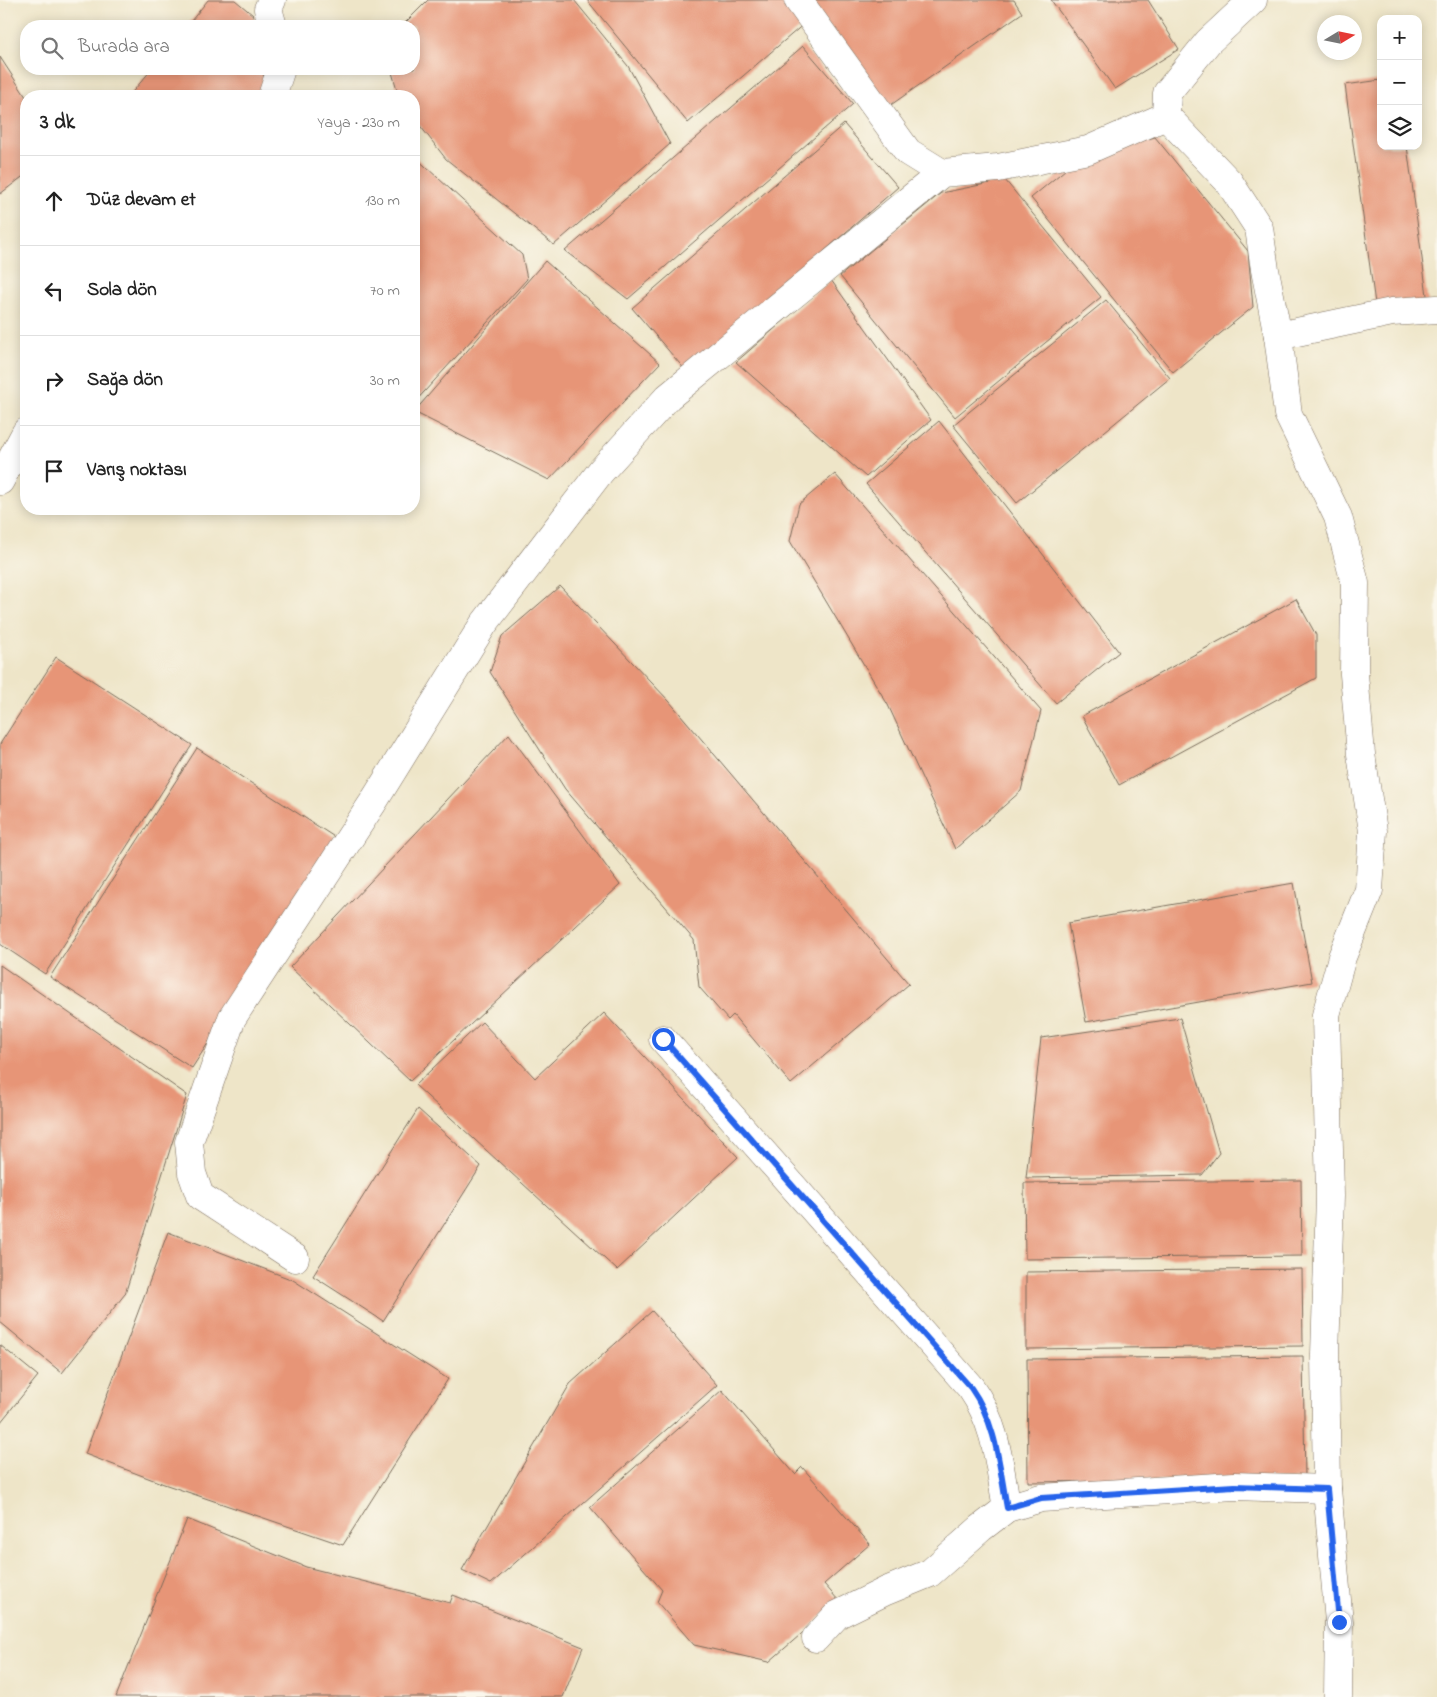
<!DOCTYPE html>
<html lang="tr">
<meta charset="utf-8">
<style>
body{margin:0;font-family:"Indie Flower",sans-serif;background:#f6f6f6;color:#222}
.controls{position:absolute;right:15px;top:15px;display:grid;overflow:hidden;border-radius:10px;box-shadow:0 2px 12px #0003}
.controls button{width:45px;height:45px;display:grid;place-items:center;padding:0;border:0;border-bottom:1px solid #e0e0e0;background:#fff;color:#222;font:25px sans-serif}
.compass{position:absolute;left:1317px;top:15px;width:45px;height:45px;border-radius:50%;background:#fff;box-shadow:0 2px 12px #0003;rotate:80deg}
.stop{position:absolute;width:15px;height:15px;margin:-11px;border:4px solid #2563eb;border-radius:50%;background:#fff}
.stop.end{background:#2563eb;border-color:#fff;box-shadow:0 1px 5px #0008}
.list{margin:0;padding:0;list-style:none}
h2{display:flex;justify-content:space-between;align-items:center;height:65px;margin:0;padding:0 20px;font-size:21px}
h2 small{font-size:16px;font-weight:400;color:#767676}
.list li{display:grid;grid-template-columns:32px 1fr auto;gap:15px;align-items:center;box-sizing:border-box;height:90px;padding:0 20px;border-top:1px solid #e0e0e0}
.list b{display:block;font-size:19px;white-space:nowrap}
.list em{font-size:16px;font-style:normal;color:#767676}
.icon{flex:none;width:28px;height:28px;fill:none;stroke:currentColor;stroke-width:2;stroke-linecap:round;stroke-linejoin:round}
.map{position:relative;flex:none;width:1437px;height:1697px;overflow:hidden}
.search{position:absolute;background:#fff;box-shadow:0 2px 12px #0003;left:20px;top:20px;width:400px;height:55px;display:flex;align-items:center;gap:12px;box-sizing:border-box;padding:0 18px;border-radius:20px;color:#767676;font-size:19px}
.panel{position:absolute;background:#fff;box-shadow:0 2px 12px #0003;left:20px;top:90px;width:400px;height:425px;border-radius:20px}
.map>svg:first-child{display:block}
.building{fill:#e79577}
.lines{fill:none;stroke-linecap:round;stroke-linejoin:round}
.minor-casing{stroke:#7a6b5a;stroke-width:29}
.minor{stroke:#fff;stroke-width:28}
.route{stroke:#2563eb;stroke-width:6}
</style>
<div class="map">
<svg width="1437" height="1697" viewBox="0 0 1437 1697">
<rect width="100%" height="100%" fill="#fbf7ec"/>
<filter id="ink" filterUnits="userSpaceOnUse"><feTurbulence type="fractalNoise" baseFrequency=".02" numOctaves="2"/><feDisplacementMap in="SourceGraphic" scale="10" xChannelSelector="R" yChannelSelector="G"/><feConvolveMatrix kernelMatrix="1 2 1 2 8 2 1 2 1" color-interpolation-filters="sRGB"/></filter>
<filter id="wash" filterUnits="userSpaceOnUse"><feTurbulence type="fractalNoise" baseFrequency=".0096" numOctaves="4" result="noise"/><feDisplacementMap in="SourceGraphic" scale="20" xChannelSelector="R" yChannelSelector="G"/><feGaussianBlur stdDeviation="1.12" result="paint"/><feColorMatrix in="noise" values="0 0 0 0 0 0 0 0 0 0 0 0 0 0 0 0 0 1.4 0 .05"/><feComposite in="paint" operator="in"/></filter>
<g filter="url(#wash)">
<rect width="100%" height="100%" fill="#eee5c8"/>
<g id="blocks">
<g class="building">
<polygon points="208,0 235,0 253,15 255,26 187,26"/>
<polygon points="428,0 574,0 628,66 670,144 554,245 446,159 414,118 414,96 399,96 391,69 414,69 414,26 402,26"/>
<polygon points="587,0 787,0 805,23 688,123"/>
<polygon points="810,0 1014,0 1022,13 885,109"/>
<polygon points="1051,0 1148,0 1179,49 1115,89"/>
<polygon points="803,46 853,104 628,299 565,251"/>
<polygon points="0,57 26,97 26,174 0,194"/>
<polygon points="152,69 263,69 265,84 255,96 129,96"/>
<polygon points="1381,80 1381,146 1407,146 1428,303 1376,311 1345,85"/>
<polygon points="844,124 898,187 686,371 632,308"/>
<polygon points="1155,137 1248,251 1253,307 1173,372 1031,198 1077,160"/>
<polygon points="414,156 522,255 527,279 414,403"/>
<polygon points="1005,180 1101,297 955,417 840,276 941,193"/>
<polygon points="545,261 660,363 549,480 414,412"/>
<polygon points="831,280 931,420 866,477 736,362"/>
<polygon points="1106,300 1170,378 1017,503 953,425"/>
<polygon points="939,421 1119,652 1056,703 866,484"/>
<polygon points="835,474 1041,711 1021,791 955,849 888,705 790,541 799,504"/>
<polygon points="560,586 669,701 909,984 791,1084 733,1015 728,1020 699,987 694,940 565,789 490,672 502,636"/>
<polygon points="1296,599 1316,635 1316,678 1119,785 1082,716"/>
<polygon points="56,657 192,745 45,974 0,944 0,744"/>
<polygon points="509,734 620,885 410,1081 290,967"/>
<polygon points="197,748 339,840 192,1068 50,977"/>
<polygon points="1294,883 1312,982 1086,1022 1068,923"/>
<polygon points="0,965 187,1095 125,1294 62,1373 0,1322"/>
<polygon points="604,1013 738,1157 617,1270 415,1085 482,1022 535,1078"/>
<polygon points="1180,1018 1219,1153 1202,1175 1026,1178 1041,1038"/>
<polygon points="418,1109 481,1166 383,1321 313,1276"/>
<polygon points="1301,1180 1302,1256 1025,1259 1024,1183"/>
<polygon points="168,1232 293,1280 448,1379 343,1545 164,1484 85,1454"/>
<polygon points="1302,1269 1303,1346 1026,1349 1026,1272"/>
<polygon points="652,1311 717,1385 491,1584 462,1570 570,1384"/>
<polygon points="0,1345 38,1376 0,1423"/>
<polygon points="1303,1356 1305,1479 1028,1482 1027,1359"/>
<polygon points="722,1390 795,1474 802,1467 870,1544 824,1584 839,1601 769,1662 694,1645 657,1602 662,1590 590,1507"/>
<polygon points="187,1519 306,1567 450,1603 453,1595 583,1647 563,1697 116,1697"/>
</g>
</g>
</g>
<g filter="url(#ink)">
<use href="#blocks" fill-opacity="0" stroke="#7a6b5a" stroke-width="1"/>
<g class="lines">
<defs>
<g id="minor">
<polyline points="272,0 268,9 273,26"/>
<polyline points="798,0 908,152 942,173"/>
<polyline points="1253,0 1208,42 1167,93 1166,116 1229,182 1259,228 1265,270 1278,336 1288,414 1338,517 1355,583 1354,674 1361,754 1373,831 1369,890 1342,957 1326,1015 1330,1196 1325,1355 1327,1489 1339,1622 1338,1697"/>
<polyline points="272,96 281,69"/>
<polyline points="1278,336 1392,312 1437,309"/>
<polyline points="0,481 26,432"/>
<path d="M663,1039L971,1388C997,1425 999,1465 1007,1508"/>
<polyline points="295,1258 200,1196 192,1173 189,1142 232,1018 372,804 483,625 601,471 668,397 942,173 998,168 1088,150 1166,116"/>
<polyline points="816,1638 837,1615 886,1591 930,1573 981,1528 1007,1508 1041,1498 1234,1486 1327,1489"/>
</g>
</defs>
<use href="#minor" class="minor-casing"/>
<use href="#minor" class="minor"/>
</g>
</g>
<g class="lines" filter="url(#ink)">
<path class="route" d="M663,1039L971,1388C997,1425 999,1465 1007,1508L1041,1498L1234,1486L1327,1489L1339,1622"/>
</g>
</svg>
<div class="controls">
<button>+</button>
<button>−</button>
<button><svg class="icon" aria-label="layers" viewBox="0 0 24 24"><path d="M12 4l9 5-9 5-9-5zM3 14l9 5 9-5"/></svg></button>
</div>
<svg class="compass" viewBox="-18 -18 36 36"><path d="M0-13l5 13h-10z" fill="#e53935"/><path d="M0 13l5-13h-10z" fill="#767676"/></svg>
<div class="stop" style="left:663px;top:1039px"></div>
<div class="stop end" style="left:1339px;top:1622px"></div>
<div class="search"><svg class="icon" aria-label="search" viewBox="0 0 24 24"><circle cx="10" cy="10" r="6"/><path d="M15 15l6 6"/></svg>Burada ara</div>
<section class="panel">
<h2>3 dk<small>Yaya · 230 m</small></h2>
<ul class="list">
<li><svg class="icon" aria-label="ahead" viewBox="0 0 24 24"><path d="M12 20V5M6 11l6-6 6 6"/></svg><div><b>Düz devam et</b></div><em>130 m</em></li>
<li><svg class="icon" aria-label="left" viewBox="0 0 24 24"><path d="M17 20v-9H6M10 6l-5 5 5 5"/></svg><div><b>Sola dön</b></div><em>70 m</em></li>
<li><svg class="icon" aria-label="right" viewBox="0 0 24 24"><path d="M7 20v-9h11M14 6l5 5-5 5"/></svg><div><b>Sağa dön</b></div><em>30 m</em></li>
<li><svg class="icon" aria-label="arrive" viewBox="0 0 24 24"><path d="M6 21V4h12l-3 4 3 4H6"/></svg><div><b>Varış noktası</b></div></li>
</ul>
</section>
</div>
